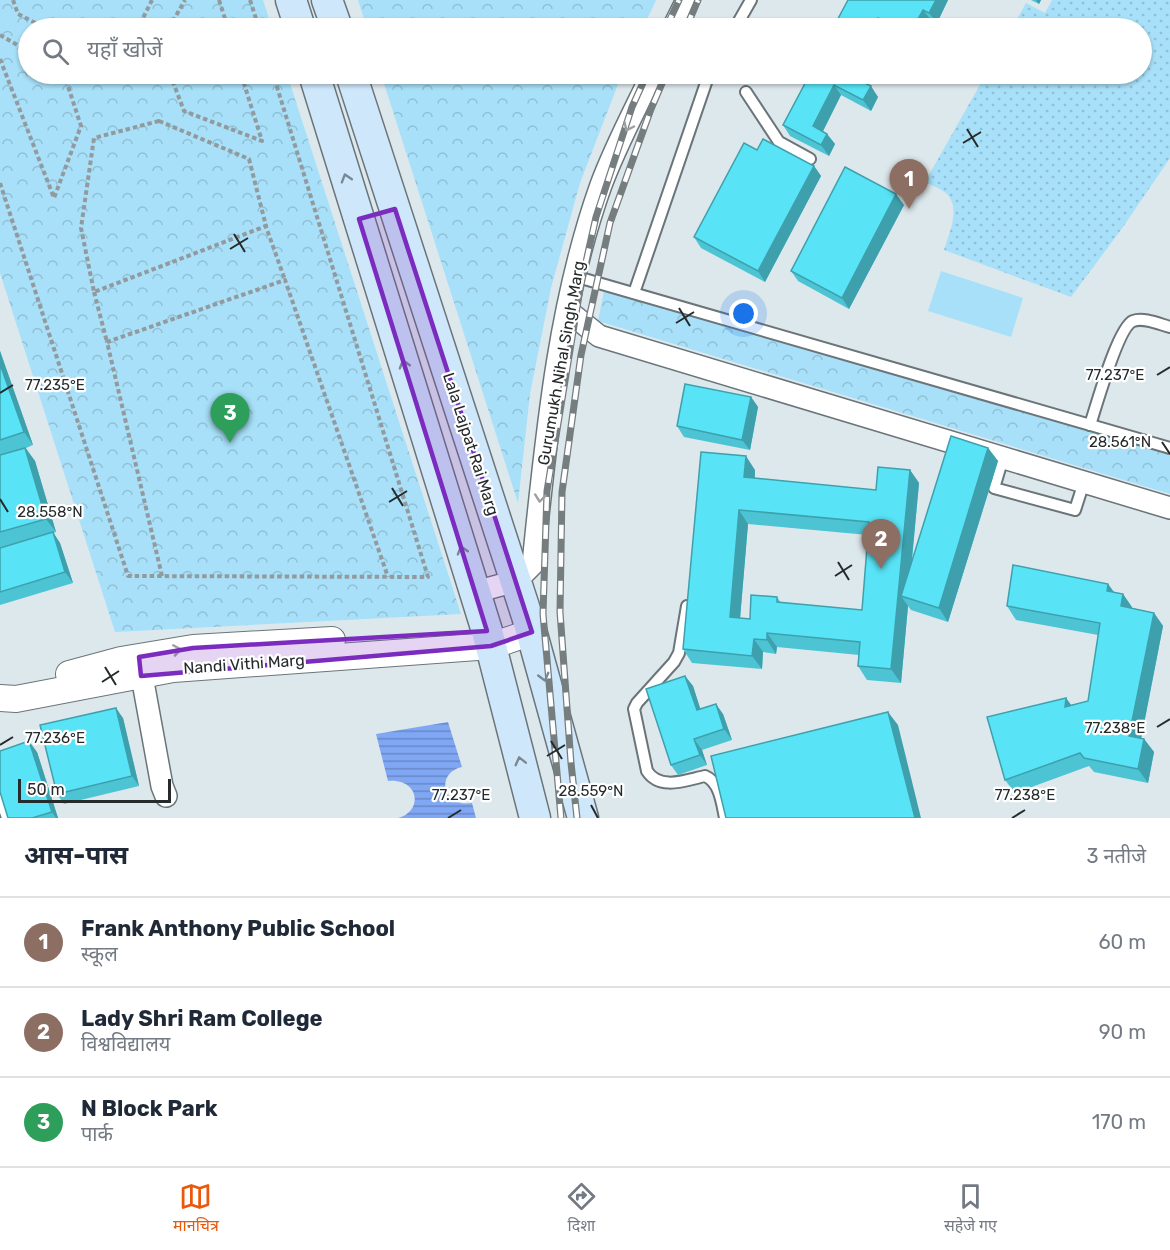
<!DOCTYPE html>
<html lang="hi">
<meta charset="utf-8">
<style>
body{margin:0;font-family:Rubik,"Noto Sans Devanagari",sans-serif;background:#f6f6f7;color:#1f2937}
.scale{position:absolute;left:18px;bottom:15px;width:153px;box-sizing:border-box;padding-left:6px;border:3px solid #252a2b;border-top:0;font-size:16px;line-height:21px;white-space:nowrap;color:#252a2b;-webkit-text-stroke:4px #fff;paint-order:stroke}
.you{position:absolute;left:744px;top:314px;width:21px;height:21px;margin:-15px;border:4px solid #fff;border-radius:50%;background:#1a73e8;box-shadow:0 0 0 9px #1a73e833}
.badge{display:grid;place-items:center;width:39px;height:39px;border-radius:50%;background:#ea580c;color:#fff;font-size:20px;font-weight:700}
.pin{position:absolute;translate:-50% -50px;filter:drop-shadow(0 2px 3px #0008)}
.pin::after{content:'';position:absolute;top:32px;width:21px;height:18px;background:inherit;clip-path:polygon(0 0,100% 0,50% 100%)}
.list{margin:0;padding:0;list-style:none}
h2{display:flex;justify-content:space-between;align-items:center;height:78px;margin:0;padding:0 24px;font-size:26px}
h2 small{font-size:20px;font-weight:400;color:#747a83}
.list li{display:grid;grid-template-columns:39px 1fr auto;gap:18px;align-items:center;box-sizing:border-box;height:90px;padding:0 24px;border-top:2px solid #e0e1e3}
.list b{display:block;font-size:22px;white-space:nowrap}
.list p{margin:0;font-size:20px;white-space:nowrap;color:#747a83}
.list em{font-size:20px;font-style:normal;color:#747a83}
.icon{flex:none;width:33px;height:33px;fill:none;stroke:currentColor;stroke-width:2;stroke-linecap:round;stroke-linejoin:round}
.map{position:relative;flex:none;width:1170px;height:818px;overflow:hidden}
.search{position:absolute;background:#fff;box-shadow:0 2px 4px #0004;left:18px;right:18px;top:18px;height:66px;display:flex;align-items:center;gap:15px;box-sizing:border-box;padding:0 21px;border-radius:33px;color:#747a83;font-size:22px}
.sheet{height:348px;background:#fff}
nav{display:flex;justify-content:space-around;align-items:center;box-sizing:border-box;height:84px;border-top:2px solid #e0e1e3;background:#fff;font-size:16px;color:#747a83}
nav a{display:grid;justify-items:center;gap:3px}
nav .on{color:#ea580c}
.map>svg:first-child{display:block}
.grass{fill:url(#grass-dots)}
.park{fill:url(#park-crowns)}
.pitch{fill:#a7e0f8}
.water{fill:url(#water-rules)}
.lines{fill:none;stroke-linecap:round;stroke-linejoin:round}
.service-casing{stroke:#6b7579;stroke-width:14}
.minor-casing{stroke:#6b7579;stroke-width:24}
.tertiary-casing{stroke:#6b7579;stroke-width:28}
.secondary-casing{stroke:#6b7579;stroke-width:33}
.path{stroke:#929a9e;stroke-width:4;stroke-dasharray:4.5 3;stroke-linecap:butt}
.service{stroke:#fff;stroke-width:10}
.minor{stroke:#fff;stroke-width:21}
.tertiary{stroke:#fff;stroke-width:26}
.secondary{stroke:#cee7fb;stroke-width:30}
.rail-casing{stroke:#757d7f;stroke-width:7}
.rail{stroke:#fff;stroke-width:4.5;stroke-dasharray:14;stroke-linecap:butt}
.wall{fill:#4cc4d4;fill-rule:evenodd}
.shaded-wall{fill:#3ea0ac}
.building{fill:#58e4f6;stroke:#3ea0ac;stroke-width:1.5;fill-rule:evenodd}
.oneway{stroke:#9d9fa0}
.oneway2{stroke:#7a8893}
.marked{fill:#7b2cbf;fill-opacity:0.2;stroke:#7b2cbf;stroke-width:4.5;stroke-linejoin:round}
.ticks{fill:none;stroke:#252a2b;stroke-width:2}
.labels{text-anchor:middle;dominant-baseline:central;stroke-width:4.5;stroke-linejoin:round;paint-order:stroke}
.street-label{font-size:16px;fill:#252a2b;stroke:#fff}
.ticks-label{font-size:15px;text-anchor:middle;fill:#252a2b;stroke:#fff;stroke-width:4.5;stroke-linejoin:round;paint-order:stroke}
</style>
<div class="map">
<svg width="1170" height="818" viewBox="0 0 1170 818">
<defs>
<pattern id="grass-dots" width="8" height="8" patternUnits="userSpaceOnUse" patternTransform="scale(1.5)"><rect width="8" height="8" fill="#a7e0f8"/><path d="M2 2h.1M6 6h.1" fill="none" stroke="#90c0d5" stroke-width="1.8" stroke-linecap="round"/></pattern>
<pattern id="park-crowns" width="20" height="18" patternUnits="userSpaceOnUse" patternTransform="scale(1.5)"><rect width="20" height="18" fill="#a7e0f8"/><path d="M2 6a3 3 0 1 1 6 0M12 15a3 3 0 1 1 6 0" fill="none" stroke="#90c0d5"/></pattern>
<pattern id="water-rules" width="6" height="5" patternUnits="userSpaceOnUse" patternTransform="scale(1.5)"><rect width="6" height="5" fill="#80a7f4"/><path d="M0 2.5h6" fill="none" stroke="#6988c6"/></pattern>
</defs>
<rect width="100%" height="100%" fill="#dde8ed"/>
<path class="grass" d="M1052,0H1170V158L1123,227L1071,297L944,250C949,233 961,209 947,194C942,189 931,185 925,182L986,74H1142V28H1012L1026,3L1045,13Z"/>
<g class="park">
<polygon points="0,0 263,0 272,28 28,28 28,74 287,74 461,614 115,632 0,273"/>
<polygon points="358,0 656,0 643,28 367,28"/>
<polygon points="381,74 622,74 580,183 551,288 530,394 518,503"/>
<polygon points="604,291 1170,451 1170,494 598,321"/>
</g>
<polygon class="pitch" points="941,271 1023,298 1011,337 928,311"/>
<path class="water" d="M448,722L462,767C436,772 441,808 472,803L476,818H398C424,811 419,778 388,781L376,734Z"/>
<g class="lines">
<defs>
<g id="service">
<polyline points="735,28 751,0"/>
<polyline points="746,92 779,142 810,159"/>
<polyline points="574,276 1170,448"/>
<polyline points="634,293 709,74"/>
<path d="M1090,425C1096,407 1118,327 1133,321C1144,317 1159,324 1170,327"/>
<polyline points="1003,458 994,488 1075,510 1084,482"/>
<path d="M687,606L679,653L674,662L637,703L634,709L647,771C660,791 686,780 705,776C720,782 722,804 725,818"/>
<polyline points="0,797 7,818"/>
</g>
<g id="minor">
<polyline points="673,28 687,0"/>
<polyline points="568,311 599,336 1170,508"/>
<path d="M475,592L516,581L533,564C546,439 558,305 601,185C615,147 635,110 652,74"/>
<polyline points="139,660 162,786 166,796"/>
</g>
<g id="tertiary">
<polyline points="69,674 121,660 193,648 332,640"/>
<polyline points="0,698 16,699 173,669 491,646 532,632"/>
</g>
<g id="secondary">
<polyline points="291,0 300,28"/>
<polyline points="327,0 337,28"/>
<polyline points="314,74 487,631 535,818"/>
<polyline points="351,74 527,616 583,818"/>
</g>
</defs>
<use href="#service" class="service-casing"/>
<use href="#minor" class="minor-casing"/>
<use href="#tertiary" class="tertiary-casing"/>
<use href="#secondary" class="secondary-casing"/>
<g class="path">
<polyline points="13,0 18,14 45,28"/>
<polyline points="219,0 228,28"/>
<polyline points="250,0 259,28"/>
<polyline points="135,28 138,28 152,0"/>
<polyline points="169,28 185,0"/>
<polyline points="0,35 28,51"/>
<polyline points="0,59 54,198 81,126 64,74"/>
<polyline points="170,74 184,111 262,141 241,74"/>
<polygon points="159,121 249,159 266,226 94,292 81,228 94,138"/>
<polyline points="0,183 128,576 428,577 273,74"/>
<polyline points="265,224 285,280"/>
<polyline points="94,292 107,342"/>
<polyline points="162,576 107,342 285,280 388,577"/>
</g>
<use href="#service" class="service"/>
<use href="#minor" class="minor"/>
<use href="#tertiary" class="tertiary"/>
<use href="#secondary" class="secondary"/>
<defs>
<g id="rail">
<polyline points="666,28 679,0"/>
<polyline points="686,28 698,0"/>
<polyline points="561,818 543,614 547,491 580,289 596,217 632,107 647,74"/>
<polyline points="577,818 571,763 560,612 562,492 581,355 610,223 651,109 666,74"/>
</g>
</defs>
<use href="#rail" class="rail-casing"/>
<use href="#rail" class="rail"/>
</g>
<g class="wall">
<polygon points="948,0 937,23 931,20 926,28 833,28"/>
<polygon points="1031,0 1041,0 1039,4"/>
<polygon points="810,74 863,74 859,80 878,97 871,111 841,95 823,131 827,134 835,144 829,156 790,136 783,125"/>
<polygon points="757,150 814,166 821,176 765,282 701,248 694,237"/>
<polygon points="904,205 849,309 798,281 791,271"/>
<polygon points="0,351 33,445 26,448 35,461 56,532 53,533 60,543 73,583 0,605"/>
<polygon points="751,397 758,407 750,450 684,437 677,426"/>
<path d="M988,448L998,461L948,622L911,610L908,606L901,683L867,680L858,666L859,655L777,647L776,654L763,652L762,669L692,663L683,649L755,470V478L876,490L910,470L919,483L912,561ZM748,524L868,535L862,610L781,603L777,597L750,619L740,618Z"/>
<polygon points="1108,584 1114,592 1123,594 1132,608 1154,613 1163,626 1141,738 1144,739 1154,752 1148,783 1094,772 1089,766 1015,793 1005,780 1066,698 1071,705 1088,701 1098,635 1016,620 1007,606"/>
<polygon points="685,676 693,686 700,709 723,714 732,740 702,750 707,765 678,775 671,765"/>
<polygon points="123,718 139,786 64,804 57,794"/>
<polygon points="37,752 58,818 8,818"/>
</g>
<g class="shaded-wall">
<polygon points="936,0 948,0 937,23 929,13"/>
<polygon points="1036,0 1041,0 1039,4"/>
<polygon points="923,10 931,20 926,28 913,28"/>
<polygon points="878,18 886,28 873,28"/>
<polygon points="850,74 863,74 856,86 849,75"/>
<polygon points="834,85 841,95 820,137 813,126"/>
<polygon points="871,86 878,97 871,111 863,100"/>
<polygon points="827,134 835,144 829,156 821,145"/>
<polygon points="814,166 821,176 765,282 758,271"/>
<polygon points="896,194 904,205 849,309 842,298"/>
<polygon points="0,351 33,445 24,432 0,364"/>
<polygon points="751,397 758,407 750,450 742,440"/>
<polygon points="25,448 35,461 56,532 46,519"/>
<polygon points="988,448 998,461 948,622 939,608"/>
<polygon points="746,456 755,470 754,490 744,477"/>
<polygon points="910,470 919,483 908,599 901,596 908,606 901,683 891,669"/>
<polygon points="739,510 748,524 739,631 730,617"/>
<polygon points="53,532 60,543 73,583 65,572"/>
<polygon points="1108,584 1118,598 1107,591"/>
<polygon points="1123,594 1132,607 1130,619 1121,606"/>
<polygon points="1154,613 1163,626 1139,750 1129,736"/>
<polygon points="767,633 777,647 776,654 767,640"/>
<polygon points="754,639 763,652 762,669 752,656"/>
<polygon points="685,676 693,686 704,720 697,710"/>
<polygon points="1066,698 1076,712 1065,707"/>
<polygon points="716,704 723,714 732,740 724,729"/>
<polygon points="116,708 123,718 139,786 132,776"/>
<polygon points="888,712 898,725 921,818 915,818"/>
<polygon points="694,739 702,750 707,765 700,755"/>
<polygon points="1144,739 1154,752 1148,783 1138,769"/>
<polygon points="29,741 37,752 58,818 56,818 52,812"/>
</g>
<g class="building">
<polygon points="848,0 936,0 929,13 923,10 913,28 898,28 878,18 873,28 833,28"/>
<polygon points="810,74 850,74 849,75 871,86 863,100 834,85 813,126 827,134 821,145 783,125"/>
<polygon points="763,139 814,166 758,271 694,237 744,143 757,150"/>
<polygon points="845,167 896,194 842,298 791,271"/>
<polygon points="0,364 24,432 0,440"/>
<polygon points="685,384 751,397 742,440 677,426"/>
<polygon points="951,436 988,448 939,608 901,596"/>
<polygon points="25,448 46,519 0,532 0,455"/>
<path d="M701,452L746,456L744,477L876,490L878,467L910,470L891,669L858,666L860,642L767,633V640L754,639L752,656L683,649ZM739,510L869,522L862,610L777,602V597L751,595L750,619L730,617Z"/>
<polygon points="53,532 65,572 0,592 0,548"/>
<polygon points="1013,565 1108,584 1107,591 1123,594 1121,606 1154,613 1129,736 1144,739 1138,769 1084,758 1080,753 1005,780 987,717 1066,698 1065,707 1088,701 1100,623 1007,606"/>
<polygon points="685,676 697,710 716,704 724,729 694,739 700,755 671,765 646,689"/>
<polygon points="116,708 132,776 57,794 40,725"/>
<polygon points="888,712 915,818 726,818 711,756"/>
<polygon points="29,741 52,812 32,818 8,818 0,792 0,751"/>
</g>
<defs><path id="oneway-chevron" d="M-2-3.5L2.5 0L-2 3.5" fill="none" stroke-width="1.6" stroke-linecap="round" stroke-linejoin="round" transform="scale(1.5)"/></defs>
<g class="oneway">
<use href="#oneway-chevron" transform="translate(628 127) rotate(115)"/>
<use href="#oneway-chevron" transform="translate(540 498) rotate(96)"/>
<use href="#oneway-chevron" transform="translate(177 650) rotate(-9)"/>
</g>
<g class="oneway2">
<use href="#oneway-chevron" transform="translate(346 178) rotate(-107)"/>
<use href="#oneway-chevron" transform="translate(404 364) rotate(-107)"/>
<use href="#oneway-chevron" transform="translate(462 550) rotate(-107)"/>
<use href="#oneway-chevron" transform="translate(544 677) rotate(75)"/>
<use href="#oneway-chevron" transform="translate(520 761) rotate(-104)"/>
</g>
<path class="marked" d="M395,209L532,632L491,646L141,676L139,657L193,648L487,631L359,219Z"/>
<path class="ticks" d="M967,129L978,147M963,143L981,132M234,234L245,252M230,249L248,238M679,308L690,326M676,323L694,312M1157,375L1170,367M0,393L13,385M1162,442L1170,454M392,488L403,506M0,499L8,512M389,502L407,491M838,562L849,580M835,576L852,565M105,667L116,685M102,682L119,671M1157,727L1170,719M551,741L562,759M0,745L13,737M547,756L565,745M591,805L598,818M448,818L461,810M1012,818L1025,810"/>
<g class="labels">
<g class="street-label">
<text transform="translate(561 363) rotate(-80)">Gurumukh Nihal Singh Marg</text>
<text transform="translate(471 444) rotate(72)">Lala Lajpat Rai Marg</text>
<text transform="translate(244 664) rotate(-4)">Nandi Vithi Marg</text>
</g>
</g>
<g class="ticks-label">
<text x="1115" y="380">77.237°E</text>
<text x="55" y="390">77.235°E</text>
<text x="1120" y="447">28.561°N</text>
<text x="50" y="517">28.558°N</text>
<text x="1115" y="733">77.238°E</text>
<text x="55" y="743">77.236°E</text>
<text x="591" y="796">28.559°N</text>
<text x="461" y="800">77.237°E</text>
<text x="1025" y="800">77.238°E</text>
</g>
</svg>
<div class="scale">50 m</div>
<div class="you"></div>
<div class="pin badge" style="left:909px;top:209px;background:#8d6e63">1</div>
<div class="pin badge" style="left:881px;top:569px;background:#8d6e63">2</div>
<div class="pin badge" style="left:230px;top:443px;background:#2e9e5b">3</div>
<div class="search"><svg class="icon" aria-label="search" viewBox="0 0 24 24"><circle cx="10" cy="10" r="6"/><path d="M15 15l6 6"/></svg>यहाँ खोजें</div>
</div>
<section class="sheet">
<h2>आस-पास<small>3 नतीजे</small></h2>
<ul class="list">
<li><span class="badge" style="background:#8d6e63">1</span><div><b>Frank Anthony Public School</b><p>स्कूल</p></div><em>60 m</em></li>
<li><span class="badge" style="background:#8d6e63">2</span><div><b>Lady Shri Ram College</b><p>विश्वविद्यालय</p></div><em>90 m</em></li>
<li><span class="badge" style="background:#2e9e5b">3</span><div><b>N Block Park</b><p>पार्क</p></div><em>170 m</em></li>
</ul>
</section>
<nav>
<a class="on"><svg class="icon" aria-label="map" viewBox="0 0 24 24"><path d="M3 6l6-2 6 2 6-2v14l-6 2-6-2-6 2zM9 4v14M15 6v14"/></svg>मानचित्र</a>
<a><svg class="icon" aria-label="directions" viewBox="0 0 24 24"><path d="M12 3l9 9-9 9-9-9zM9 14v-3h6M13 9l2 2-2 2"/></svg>दिशा</a>
<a><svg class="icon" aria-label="saved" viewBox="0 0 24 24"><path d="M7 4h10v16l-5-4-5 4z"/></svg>सहेजे गए</a>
</nav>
